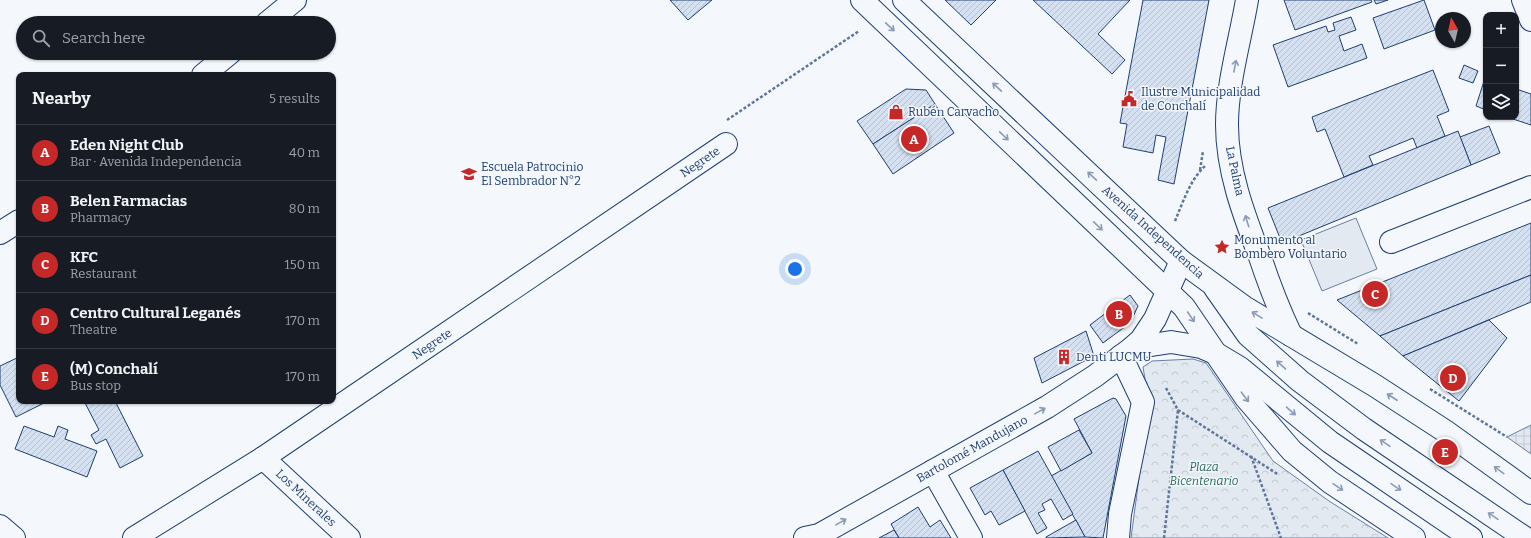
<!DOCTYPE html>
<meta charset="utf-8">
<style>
body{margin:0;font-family:Bitter,serif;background:#242831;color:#f1f3f6}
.controls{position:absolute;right:12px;top:12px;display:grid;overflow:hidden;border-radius:8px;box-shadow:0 1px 3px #0004}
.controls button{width:36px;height:36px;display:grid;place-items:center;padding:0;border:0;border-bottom:1px solid #363941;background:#171b24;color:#f1f3f6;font:20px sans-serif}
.compass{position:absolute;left:1435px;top:12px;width:36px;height:36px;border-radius:50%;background:#171b24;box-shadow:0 1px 3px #0004;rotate:352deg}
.you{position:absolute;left:795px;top:269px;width:14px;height:14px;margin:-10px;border:3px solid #fff;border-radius:50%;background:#1a73e8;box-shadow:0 0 0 6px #1a73e833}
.badge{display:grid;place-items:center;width:26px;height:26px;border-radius:50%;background:#c62828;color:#fff;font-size:13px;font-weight:700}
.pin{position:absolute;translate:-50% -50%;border:2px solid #fff;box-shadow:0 1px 4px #0006}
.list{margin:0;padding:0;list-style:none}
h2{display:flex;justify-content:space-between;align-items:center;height:52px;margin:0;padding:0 16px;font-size:17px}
h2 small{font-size:13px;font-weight:400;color:#9ea1a6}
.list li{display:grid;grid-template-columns:26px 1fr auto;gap:12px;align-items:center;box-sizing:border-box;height:56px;padding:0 16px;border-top:1px solid #363941}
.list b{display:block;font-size:15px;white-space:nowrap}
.list p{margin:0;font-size:13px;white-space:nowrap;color:#9ea1a6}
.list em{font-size:13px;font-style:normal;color:#9ea1a6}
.icon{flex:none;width:22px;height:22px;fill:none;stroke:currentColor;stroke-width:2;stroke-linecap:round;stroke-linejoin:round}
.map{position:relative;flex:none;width:1531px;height:538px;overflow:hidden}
.search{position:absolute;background:#171b24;box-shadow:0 1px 3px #0004;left:16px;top:16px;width:320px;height:44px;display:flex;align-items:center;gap:10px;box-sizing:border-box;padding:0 14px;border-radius:22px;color:#9ea1a6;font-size:15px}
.panel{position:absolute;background:#171b24;box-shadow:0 1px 3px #0004;left:16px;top:72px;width:320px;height:332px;border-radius:8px}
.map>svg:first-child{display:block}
.forest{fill:url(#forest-crowns);stroke:#687fa3}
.garden{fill:#e3e9f0;stroke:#687fa3}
.plaza{fill:url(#plaza-grid);stroke:#687fa3}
.building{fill:url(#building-hatch);stroke:#1d3f73}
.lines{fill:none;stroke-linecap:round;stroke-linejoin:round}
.minor-casing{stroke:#1d3f73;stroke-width:24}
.major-casing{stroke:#1d3f73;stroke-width:24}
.path{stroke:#5e769c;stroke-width:2.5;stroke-dasharray:3 2;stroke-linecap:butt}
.minor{stroke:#f4f7fb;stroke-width:22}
.major{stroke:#f4f7fb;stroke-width:22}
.oneway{stroke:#889bb7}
.labels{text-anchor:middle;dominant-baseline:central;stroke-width:3;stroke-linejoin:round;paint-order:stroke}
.poi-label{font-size:12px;fill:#1d3f73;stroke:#f4f7fb;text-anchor:start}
.street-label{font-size:12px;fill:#1d3f73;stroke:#f4f7fb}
.park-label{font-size:12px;font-style:italic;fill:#2c6c60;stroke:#f4f7fb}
</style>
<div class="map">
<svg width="1531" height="538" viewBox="0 0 1531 538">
<defs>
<pattern id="forest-crowns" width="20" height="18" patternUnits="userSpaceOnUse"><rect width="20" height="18" fill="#e3e9f0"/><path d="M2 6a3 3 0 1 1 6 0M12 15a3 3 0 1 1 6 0" fill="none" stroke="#c2c9d1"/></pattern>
<pattern id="plaza-grid" width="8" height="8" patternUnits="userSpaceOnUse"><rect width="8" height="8" fill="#e3e8f0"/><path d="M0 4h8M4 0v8" fill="none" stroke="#c2c8d1"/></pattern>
<pattern id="building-hatch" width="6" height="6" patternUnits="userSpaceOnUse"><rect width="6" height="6" fill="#d5e0f0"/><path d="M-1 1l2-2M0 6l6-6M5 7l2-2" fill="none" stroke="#b6c1d1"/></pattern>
</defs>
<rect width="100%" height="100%" fill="#f4f7fb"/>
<polygon class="forest" points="1193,359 1206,363 1273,461 1329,501 1388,538 1131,538 1149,403 1143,367 1152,361"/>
<polygon class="garden" points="1356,218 1377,269 1322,291 1301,240"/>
<polygon class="plaza" points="1531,425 1531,454 1507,437"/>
<g class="building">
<polygon points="670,0 712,0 688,20"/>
<polygon points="945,0 996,0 971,25"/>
<polygon points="1033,0 1130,0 1098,34 1125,60 1112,74"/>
<polygon points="1143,0 1209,0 1174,184 1158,180 1166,137 1156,135 1153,153 1123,147 1127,124 1120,123"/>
<polygon points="1284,0 1371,0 1372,2 1295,30"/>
<polygon points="1374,0 1388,0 1376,4"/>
<polygon points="1424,0 1435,30 1384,49 1373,18"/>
<polygon points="1351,17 1356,30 1339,36 1344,51 1362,44 1367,58 1288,87 1273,45 1326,26 1328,32 1335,30 1333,23"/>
<polygon points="1464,65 1478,71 1473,83 1459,78"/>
<polygon points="1433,70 1449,111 1437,116 1445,136 1417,148 1413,138 1369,156 1373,165 1344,177 1325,129 1317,132 1312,117"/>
<polygon points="1485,78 1486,79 1486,110 1476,106"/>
<polygon points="906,89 926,90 935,104 873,144 857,121"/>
<polygon points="1516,89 1531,94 1531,125 1507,117 1516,117"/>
<polygon points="935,104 954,133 893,174 873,144"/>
<polygon points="1489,126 1500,153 1471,165 1460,137"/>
<polygon points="1458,131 1471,165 1282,243 1268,208"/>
<polygon points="1531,223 1531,275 1380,336 1337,300"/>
<polygon points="1531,275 1531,302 1403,356 1380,336"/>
<polygon points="1130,295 1138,306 1130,323 1103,343 1090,325"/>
<polygon points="1489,320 1507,338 1459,401 1403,356"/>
<polygon points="1086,331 1094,356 1042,383 1034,358"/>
<polygon points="19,357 19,401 48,401 16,417 0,385 0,366"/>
<polygon points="1113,398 1116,399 1126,416 1103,538 1085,537 1051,476 1092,453 1074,419"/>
<polygon points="84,401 115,401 143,456 120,468 106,439 96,444 91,435 99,430"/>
<polygon points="24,426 54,437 58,426 68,430 65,439 97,451 87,477 15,449"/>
<polygon points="1079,430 1092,453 1061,471 1048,447"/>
<polygon points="1038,451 1073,514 1063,520 1051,499 1042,504 1045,510 1038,513 1047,528 1037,534 1003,470"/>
<polygon points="1003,470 1025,511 999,525 991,511 985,515 970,488"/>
<polygon points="918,507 930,527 940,520 951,538 899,538 891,524"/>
<polygon points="1076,520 1085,537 1046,538 1046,537"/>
<polygon points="894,530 899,538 879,538"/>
</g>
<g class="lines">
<defs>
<g id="minor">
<polyline points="1523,0 1531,20"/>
<polyline points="267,23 295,0"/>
<polyline points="203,75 230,53"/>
<polyline points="0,233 19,221"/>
<polyline points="1391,242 1531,187"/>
<polyline points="1215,288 1248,335 1300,381 1364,429 1525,538"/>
<polyline points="1132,348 1171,342 1201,347 1215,353 1240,368 1330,442 1471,538"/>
<polyline points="263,458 349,538"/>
<polyline points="933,471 971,538"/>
<polyline points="134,538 263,458 726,144"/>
<polyline points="805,538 819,535 1047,407 1095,376 1132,348 1141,340 1155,319 1181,261"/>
<polyline points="1118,538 1120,514 1143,402 1121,356"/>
</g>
<g id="major">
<polyline points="862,0 1184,307 1246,398 1292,451 1330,482 1414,538"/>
<polyline points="904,0 1181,261 1244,307 1374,385 1445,431 1531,493"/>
<path d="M1247,0C1240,41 1227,84 1227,125C1227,171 1244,215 1260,257C1269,284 1279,310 1291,335"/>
<polyline points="0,526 14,538"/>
</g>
</defs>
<use href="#minor" class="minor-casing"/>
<use href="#major" class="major-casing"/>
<g class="path">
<polyline points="727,120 859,31"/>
<polyline points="1200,170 1203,151"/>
<path d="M1175,221C1183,202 1190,180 1205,166"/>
<polyline points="1308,313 1358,344"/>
<polyline points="1166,388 1178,410 1279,475"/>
<polyline points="1430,389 1507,437"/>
<polyline points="1251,456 1281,538"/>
<polyline points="1164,538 1178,410"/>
</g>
<use href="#minor" class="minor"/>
<use href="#major" class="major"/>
</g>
<defs><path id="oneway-shaft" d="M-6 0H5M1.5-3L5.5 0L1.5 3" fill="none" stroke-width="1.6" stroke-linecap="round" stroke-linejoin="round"/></defs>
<g class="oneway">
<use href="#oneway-shaft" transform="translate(890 27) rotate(43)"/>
<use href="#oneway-shaft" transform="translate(1235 66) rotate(-79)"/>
<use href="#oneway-shaft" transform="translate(997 87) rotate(-137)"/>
<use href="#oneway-shaft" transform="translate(1004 136) rotate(44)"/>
<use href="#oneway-shaft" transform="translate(1092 176) rotate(-137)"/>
<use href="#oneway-shaft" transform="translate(1247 221) rotate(-107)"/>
<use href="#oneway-shaft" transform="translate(1098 226) rotate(44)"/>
<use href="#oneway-shaft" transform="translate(1257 315) rotate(-149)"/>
<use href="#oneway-shaft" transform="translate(1191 317) rotate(56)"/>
<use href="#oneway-shaft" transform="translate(1281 365) rotate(-139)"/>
<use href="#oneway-shaft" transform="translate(1245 397) rotate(53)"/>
<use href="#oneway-shaft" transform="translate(1392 397) rotate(-147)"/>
<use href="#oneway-shaft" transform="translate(1040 411) rotate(-29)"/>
<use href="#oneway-shaft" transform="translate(1291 411) rotate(41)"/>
<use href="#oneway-shaft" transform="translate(1385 443) rotate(-146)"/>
<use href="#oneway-shaft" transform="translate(1499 470) rotate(-144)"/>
<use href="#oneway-shaft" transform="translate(1338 487) rotate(34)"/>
<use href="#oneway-shaft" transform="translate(1396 487) rotate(34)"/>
<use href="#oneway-shaft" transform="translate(1493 516) rotate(-146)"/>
<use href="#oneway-shaft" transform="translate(841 522) rotate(-29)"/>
</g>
<defs>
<symbol id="civic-bare" viewBox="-9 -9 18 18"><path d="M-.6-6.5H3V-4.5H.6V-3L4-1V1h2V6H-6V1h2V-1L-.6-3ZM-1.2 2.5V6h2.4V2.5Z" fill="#c62828" stroke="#f4f7fb" stroke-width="2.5" paint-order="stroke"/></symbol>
<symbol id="shop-bare" viewBox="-9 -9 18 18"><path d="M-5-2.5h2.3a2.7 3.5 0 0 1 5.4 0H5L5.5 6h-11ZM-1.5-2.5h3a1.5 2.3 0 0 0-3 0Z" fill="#c62828" stroke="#f4f7fb" stroke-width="2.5" paint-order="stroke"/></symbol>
<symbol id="school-bare" viewBox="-9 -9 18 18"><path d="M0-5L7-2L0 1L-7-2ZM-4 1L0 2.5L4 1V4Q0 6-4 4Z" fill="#c62828" stroke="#f4f7fb" stroke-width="2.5" paint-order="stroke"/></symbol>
<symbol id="sight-bare" viewBox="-9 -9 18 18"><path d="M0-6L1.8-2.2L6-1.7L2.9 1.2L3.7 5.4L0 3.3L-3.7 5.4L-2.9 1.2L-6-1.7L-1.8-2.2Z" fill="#c62828" stroke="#f4f7fb" stroke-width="2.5" paint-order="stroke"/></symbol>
<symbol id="building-bare" viewBox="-9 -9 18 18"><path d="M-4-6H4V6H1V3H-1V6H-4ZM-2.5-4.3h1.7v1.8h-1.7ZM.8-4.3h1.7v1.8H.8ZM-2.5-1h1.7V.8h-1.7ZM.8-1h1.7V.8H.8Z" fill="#c62828" stroke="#f4f7fb" stroke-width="2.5" paint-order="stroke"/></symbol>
</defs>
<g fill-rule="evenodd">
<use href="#civic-bare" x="1118" y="88" width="22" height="22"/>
<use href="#shop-bare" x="885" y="101" width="22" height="22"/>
<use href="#school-bare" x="458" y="163" width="22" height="22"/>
<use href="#sight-bare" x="1211" y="236" width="22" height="22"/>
<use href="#building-bare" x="1053" y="346" width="22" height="22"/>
</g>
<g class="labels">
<g class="poi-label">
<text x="1141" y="92">Ilustre Municipalidad<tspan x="1141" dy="14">de Conchalí</tspan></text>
<text x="908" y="112">Rubén Carvacho</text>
<text x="481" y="167">Escuela Patrocinio<tspan x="481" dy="14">El Sembrador N°2</tspan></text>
<text x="1234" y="240">Monumento al<tspan x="1234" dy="14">Bombero Voluntario</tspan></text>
<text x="1076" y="357">Denti LUCMU</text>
</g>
<g class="street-label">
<text transform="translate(700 162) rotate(-34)">Negrete</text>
<text transform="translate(1235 171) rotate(78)">La Palma</text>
<text transform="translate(1153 232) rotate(42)">Avenida Independencia</text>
<text transform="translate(432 344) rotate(-34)">Negrete</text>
<text transform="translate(972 449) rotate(-29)">Bartolomé Mandujano</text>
<text transform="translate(306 498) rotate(43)">Los Minerales</text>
</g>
<g class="park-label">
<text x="1204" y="467">Plaza<tspan x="1204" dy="14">Bicentenario</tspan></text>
</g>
</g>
</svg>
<div class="controls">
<button>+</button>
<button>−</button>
<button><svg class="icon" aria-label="layers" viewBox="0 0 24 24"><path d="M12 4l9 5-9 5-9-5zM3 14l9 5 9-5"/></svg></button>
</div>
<svg class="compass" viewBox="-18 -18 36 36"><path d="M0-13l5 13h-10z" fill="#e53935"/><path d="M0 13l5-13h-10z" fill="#9ea1a6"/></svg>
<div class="you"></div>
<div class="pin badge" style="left:914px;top:139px">A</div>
<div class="pin badge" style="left:1119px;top:314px">B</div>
<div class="pin badge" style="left:1375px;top:294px">C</div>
<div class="pin badge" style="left:1453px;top:378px">D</div>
<div class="pin badge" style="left:1445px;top:452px">E</div>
<div class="search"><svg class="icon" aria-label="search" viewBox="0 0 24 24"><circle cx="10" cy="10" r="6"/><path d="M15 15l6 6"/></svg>Search here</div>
<section class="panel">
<h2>Nearby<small>5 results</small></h2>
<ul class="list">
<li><span class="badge">A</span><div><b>Eden Night Club</b><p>Bar · Avenida Independencia</p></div><em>40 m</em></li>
<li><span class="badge">B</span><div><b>Belen Farmacias</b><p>Pharmacy</p></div><em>80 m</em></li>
<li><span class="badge">C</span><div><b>KFC</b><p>Restaurant</p></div><em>150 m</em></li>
<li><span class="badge">D</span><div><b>Centro Cultural Leganés</b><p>Theatre</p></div><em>170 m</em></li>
<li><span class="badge">E</span><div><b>(M) Conchalí</b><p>Bus stop</p></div><em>170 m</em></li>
</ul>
</section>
</div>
